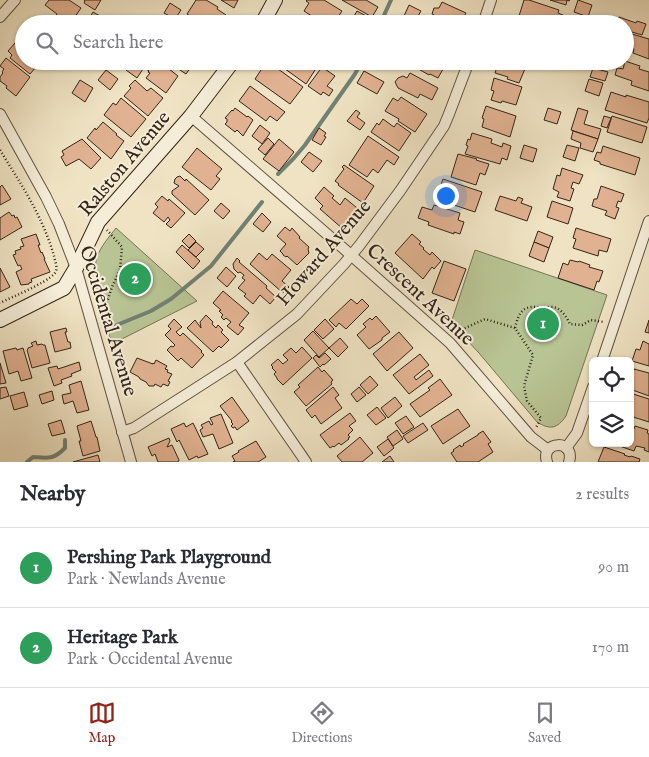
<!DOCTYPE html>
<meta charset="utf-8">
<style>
body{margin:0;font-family:"IM FELL English",serif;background:#f7f7f7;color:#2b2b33}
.controls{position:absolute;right:15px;bottom:15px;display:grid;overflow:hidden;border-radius:8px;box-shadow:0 1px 4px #0004}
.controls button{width:45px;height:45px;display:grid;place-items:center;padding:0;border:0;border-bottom:1px solid #e1e1e2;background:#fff;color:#2b2b33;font:25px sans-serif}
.you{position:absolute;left:445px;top:195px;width:18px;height:18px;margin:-12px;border:4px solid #fff;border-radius:50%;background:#1a73e8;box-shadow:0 0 0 8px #1a73e833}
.badge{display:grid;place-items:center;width:32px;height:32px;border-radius:50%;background:#8f2418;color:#fff;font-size:16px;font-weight:700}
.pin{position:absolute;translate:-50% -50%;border:2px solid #fff;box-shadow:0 1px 5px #0006}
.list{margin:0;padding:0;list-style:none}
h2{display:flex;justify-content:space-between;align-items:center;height:65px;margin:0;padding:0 20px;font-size:21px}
h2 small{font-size:16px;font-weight:400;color:#7c7c81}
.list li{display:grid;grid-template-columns:32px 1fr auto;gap:15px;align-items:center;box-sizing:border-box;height:80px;padding:0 20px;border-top:1px solid #e1e1e2}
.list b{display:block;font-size:19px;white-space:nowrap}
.list p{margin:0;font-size:16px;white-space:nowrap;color:#7c7c81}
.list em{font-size:16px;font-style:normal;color:#7c7c81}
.icon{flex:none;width:28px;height:28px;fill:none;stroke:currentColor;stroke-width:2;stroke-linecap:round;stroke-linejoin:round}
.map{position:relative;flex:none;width:649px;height:462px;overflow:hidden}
.search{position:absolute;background:#fff;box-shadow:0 1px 4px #0004;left:15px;right:15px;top:15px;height:55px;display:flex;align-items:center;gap:12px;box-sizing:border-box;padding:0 18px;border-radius:28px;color:#7c7c81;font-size:19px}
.sheet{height:225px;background:#fff}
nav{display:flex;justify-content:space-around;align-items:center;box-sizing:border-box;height:70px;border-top:1px solid #e1e1e2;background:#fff;font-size:14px;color:#7c7c81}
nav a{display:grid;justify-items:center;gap:2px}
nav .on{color:#8f2418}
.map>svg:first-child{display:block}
.green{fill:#b9c494;stroke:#767456}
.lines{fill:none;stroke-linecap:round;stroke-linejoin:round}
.stream{stroke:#718173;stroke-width:4}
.building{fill:#e1b291;stroke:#332518}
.street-casing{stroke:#625443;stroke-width:12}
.secondary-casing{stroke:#332518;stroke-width:16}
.path{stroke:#332518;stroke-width:2.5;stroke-dasharray:1 2.5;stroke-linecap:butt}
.street{stroke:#f5edd8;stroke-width:10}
.secondary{stroke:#f5edd8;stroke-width:14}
.labels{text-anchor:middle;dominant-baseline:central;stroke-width:4;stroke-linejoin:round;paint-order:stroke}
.street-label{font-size:20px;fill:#332518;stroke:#f5edd8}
</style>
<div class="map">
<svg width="649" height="462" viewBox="0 0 649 462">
<rect width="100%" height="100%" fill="#efe3c3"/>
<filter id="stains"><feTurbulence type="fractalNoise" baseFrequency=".004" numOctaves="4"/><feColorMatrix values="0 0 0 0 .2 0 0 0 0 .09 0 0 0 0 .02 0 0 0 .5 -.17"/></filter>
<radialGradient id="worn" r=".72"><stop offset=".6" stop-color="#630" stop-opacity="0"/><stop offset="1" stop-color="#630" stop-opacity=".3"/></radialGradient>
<g class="green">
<path d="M116,228L197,301L112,344C105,321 90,280 97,257C101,246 109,237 116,228Z"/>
<path d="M475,250L607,295L566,416C557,429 550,430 537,422L479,353L451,323Z"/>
</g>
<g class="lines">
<g class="stream">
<polyline points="380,24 391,0"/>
<polyline points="278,174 294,158 305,145 355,74 362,61"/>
<polyline points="112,327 151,311 171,299 211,266 262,202"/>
<path d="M27,462L33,457C48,458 53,460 65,448V440"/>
</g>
</g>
<g class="building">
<polygon points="49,0 69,0 81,8 70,24 65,24 55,17 57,14 45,5"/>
<polygon points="84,0 101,0 95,10 84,3 85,1"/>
<polygon points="196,0 206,0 218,7 217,9 226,15 220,24 203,24 187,14"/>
<polygon points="221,0 238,0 234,8"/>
<polygon points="307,0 324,0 342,11 338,17 349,24 324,24 304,11 309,3 306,1"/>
<polygon points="342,0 366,0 378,7 372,17"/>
<polygon points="524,0 529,0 559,10 558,13 565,16 562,24 534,24 526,21 526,19 519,16"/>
<polygon points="550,0 570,0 569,1 567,0 566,5"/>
<polygon points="578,0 592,5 588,17 574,12"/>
<polygon points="442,2 466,13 460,24 451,24 432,14 434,8 439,8"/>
<polygon points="170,3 181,10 175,19 164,13"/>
<polygon points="409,5 421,11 415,21 404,16"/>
<polygon points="357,11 370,18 367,24 350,23"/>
<polygon points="93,12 100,16 95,24 89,24 87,22"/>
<polygon points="33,17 42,24 28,24"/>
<polygon points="296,17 305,22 307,20 313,24 292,24"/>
<polygon points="619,17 636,23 637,21 646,24 642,35 625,30 625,24 617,24"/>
<polygon points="178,18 185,23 187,19 195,24 175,24"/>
<polygon points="625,32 649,39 649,59 633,53 634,49 625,46"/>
<polygon points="22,40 24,42 24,61 44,61 38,69 36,67 30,74 10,58 12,55 8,51 15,43 18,45"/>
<polygon points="6,58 30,77 16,96 6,88 7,86 0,81 0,77 3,73 2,72 4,69 0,66"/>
<polygon points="133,61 143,69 137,78 126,70"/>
<polygon points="139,61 156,61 157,62 159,61 178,76 166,93 146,78 150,73 148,72 149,71 138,63"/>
<polygon points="191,61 190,62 193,64 186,74 168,62"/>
<polygon points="267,61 303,87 290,104 255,79"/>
<polygon points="274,61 308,61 317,67 306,84"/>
<polygon points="418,61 446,61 447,62 438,78 430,74 429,75 415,67"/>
<polygon points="499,61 518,61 527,64 519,83 507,79 508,77 495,73"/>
<polygon points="625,61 640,66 639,69 649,72 649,91 631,85 632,81 615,75 617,68 623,69"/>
<polygon points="322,67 335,76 327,86 333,90 329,96 323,92 321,95 308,86"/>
<polygon points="593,68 608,72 605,81 590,77"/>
<polygon points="106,70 118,79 110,90 98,80"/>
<polygon points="364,71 384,82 377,94 357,83"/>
<polygon points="410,73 438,88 432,100 420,94 418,98 398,88 395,82 398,78 403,76 407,78"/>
<polygon points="494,78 522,87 516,105 502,101 501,103 491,100 494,91 491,90"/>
<polygon points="589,79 603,83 599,96 585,91"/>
<polygon points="80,80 93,88 85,102 72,93"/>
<polygon points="135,80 147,91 151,88 163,98 148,116 124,96 131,88 129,86"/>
<polygon points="250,86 285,112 277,121 270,116 266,121 239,101"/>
<polygon points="611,92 626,97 626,95 649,102 649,118 647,123 605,110"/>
<polygon points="401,97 427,114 415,132 398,121 399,119 385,111 393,98 398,101"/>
<polygon points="121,98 146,119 131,137 104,115 113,103 116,105"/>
<polygon points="486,106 516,116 510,137 482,127 484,119 482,118"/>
<polygon points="235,108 247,117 248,116 253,120 243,136 237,130 235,132 225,124 227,122 227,119 225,118 232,110 233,111"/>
<polygon points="548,108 561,112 557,124 544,120"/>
<polygon points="578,108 588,111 584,124 601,129 598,139 571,130"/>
<polygon points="356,110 360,113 357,117 365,123 360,130 347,121"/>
<polygon points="604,116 611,118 607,128 601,126"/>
<polygon points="612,116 647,127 642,143 607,132"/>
<polygon points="383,119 394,127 397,123 411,133 399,151 371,132 377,123 379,125"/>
<polygon points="103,122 117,134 116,135 124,141 111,159 87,138 95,128 96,130"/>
<polygon points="260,125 270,133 262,144 252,136"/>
<polygon points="319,128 326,133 324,136 326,137 321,145 312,140"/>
<polygon points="573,131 598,139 593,152 580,148 581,143 571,139"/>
<polygon points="472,133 492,139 491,143 502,147 503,143 511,146 507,160 502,158 500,164 465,154 468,146 466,145 468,139 470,140"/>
<polygon points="368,136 399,157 394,165 387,160 378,173 373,169 367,177 349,165"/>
<polygon points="268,138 274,144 265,155 258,149"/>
<polygon points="82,139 101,158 91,169 79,159 66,166 61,157 64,155 62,151"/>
<polygon points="279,139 294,152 279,171 263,159"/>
<polygon points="524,145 537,149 533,162 520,158"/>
<polygon points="567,145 579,148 575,161 563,157"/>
<polygon points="603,146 640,158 635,175 600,164 600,162 594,160 597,152 601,153"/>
<polygon points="197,148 222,169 216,176 220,179 211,190 182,167"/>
<polygon points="309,152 322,161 313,172 301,162"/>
<polygon points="458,154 477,159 476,160 489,164 485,175 480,173 476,185 451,177"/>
<polygon points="344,165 374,186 363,203 338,185 339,184 335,181 344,169 342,167"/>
<polygon points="562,168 583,175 579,184 573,182 571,188 574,189 570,201 557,197 559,192 553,189 557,175 560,176"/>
<polygon points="180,176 185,181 186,179 209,200 195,215 172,194 172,191 179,186 174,183 175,179 177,177"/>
<polygon points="443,179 482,192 475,212 436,199"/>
<polygon points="2,185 11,199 0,205 0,187"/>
<polygon points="601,186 624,194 621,202 618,201 616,207 619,208 615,219 605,215 607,211 592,206 594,199 597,199"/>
<polygon points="324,187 334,196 332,198 340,205 345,198 357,208 351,216 353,217 343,229 320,209 323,206 315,198"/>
<polygon points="162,196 168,201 169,199 185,213 171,228 166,224 170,220 168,217 164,222 153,213 158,207 155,204"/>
<polygon points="500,196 516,201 518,197 523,199 521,203 532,207 527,221 495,210"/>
<polygon points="552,201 573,208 568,224 547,217"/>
<polygon points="221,203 230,211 223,219 214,211"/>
<polygon points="434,205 460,213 458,220 464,222 460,234 454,232 454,234 428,225 429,222 418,218 422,207 432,210"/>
<polygon points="9,212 12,216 14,215 15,218 17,217 22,227 0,240 0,218"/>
<polygon points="262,213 271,222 263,232 253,224"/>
<polygon points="285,227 290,231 292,228 300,237 299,238 309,247 308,249 309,253 297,265 287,256 286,257 283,255 283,254 280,251 286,244 277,236"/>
<polygon points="576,228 611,239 607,252 599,250 598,256 573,248 576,239 573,238"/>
<polygon points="538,231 553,237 549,248 534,242"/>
<polygon points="36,234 40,245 38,245 41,253 42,252 45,259 44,259 50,272 31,279 32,282 29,283 29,284 21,285 16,272 22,269 20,265 18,266 13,255 16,254 15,251 21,249 20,247 24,246 21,239"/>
<polygon points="189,234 196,241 189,248 182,241"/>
<polygon points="412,234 421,242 419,244 424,248 423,249 430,255 432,252 441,261 434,269 432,267 423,279 395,253"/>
<polygon points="196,242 204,249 196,257 188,250"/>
<polygon points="534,242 549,248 544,262 529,256"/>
<polygon points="182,245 200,261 193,269 176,252"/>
<polygon points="259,253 267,260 272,254 291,270 282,281 289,287 283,293 250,264"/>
<polygon points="237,258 240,261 239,262 267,286 266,288 276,297 270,304 260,295 253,304 244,296 246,294 238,288 245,280 242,278 244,275 240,272 238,273 234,269 233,264"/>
<polygon points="570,260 578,262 579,261 590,265 589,267 603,271 599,282 597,281 594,290 558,278 563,263 568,265"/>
<polygon points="444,261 466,269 454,301 432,293"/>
<polygon points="226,267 236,276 227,287 217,278"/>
<polygon points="0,268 10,287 0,292"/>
<polygon points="223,291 249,313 239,325 244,328 238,335 227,326 231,322 226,318 224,320 221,317 223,315 219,311 221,310 213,303"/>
<polygon points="351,299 357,304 362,299 369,306 346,329 339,323 336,327 329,320"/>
<polygon points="206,315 213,322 212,324 216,328 218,325 223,330 221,332 229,340 221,348 219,346 213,352 187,328 195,320 201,328 200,322"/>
<polygon points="376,316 390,332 382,338 382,340 369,349 357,335 366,327 363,324 370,318 372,320"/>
<polygon points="174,319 182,327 176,332 180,336 183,333 202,351 201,352 204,355 192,368 181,358 178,361 167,350 171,346 173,347 175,345 165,335 171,329 168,326"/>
<polygon points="325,319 334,329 323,339 314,330"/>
<polygon points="649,320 649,333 645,332"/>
<polygon points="66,328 67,332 65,332 68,342 70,342 71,348 55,352 50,332"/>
<polygon points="313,331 329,348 319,357 304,340"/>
<polygon points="399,332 413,348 387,371 373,354"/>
<polygon points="340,338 348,347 338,357 329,348"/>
<polygon points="36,341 37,345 42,344 43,345 45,345 50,363 32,368 27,350 28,349 28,348 33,346 31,343"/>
<polygon points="643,341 649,344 649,366 632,361 636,349 640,350"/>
<polygon points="302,347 312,358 283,385 277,379 277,378 274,374 276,372 272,368 273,367 271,365 278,359 283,364 288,360 283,355 291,348 296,353"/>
<polygon points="16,348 17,350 23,348 32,378 21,381 18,371 9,374 3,351"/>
<polygon points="325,353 331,359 324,365 323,364 320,367 313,358 316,355 319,358"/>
<polygon points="420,354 429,365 414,377 416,380 429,370 433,376 409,394 393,375"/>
<polygon points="137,358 153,364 153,363 154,364 156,360 167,366 165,369 168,370 167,372 172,374 168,381 170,382 168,386 163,384 161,387 155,384 154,386 149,386 146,382 140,379 139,377 130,372"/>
<polygon points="79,362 81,370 71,374 72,376 61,380 62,383 54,386 48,368 57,366 58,369"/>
<polygon points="0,363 6,383 0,384"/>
<polygon points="318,367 322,372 324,370 333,380 331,382 332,384 306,406 294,392 300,387 298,385"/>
<polygon points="634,369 649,373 649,396 630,389 630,376 632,376"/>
<polygon points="370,376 378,385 368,394 360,385"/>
<polygon points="440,379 452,395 420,417 410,404 430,390 428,388"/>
<polygon points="81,381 89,410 77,413 73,401 64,404 62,395 71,393 69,385"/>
<polygon points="6,387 9,396 0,399 0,388"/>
<polygon points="333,387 339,395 335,398 342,408 321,424 315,415 312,418 306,410"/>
<polygon points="359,387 366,395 357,402 351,394"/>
<polygon points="52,391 54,400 42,404 39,395"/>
<polygon points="24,392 28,406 14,410 10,396"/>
<polygon points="630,393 649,399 649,422 630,416"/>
<polygon points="232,397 249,421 237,430 235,427 233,428 231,426 233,424 231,422 232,421 220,406"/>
<polygon points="395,397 402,406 388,418 381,408"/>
<polygon points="377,407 386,418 376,425 367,415"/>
<polygon points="458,409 470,426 443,444 431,426"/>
<polygon points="350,413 356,421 349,426 353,430 348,435 350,437 348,438 349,439 341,445 339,443 334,447 333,446 330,448 320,435"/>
<polygon points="221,414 233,443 219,449 213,434 203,437 200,430 203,428 201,425 209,421 211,425 213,424 210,418"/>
<polygon points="406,416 414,427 403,434 395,423"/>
<polygon points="61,420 65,433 52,436 48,424"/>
<polygon points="91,421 96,437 97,437 100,451 83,456 79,441 81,441 77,426"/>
<polygon points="184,423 186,427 193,423 208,454 198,458 197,456 189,460 179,440 177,442 171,429"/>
<polygon points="423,423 428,430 408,443 403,436"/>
<polygon points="635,426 648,430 647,433 649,434 649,452 644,450 645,448 636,446 634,451 611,443 630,443 630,428 634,429"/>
<polygon points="397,430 403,439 393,446 387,437"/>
<polygon points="483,431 491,442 488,444 493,452 478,462 457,462 451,453 454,451 453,450 460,445 461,447 464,445 463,444 478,435 478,434"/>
<polygon points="360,437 373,453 362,462 342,462 337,456"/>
<polygon points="169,438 170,441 167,447 172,445 179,460 178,462 158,462 155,454 152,456 148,447"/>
<polygon points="388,439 394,448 384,456 377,447"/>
<polygon points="256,441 266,457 258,462 233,462 235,461 232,456 239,452 238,451"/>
<polygon points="604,447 625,454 624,455 630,457 631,456 640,459 639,462 598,462"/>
<polygon points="98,455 100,462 73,462"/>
<polygon points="390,456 394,462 382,462"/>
</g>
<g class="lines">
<defs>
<g id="street">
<polyline points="0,17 15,0"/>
<polyline points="483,24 491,0"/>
<polyline points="0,114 46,197 59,224 76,268 131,462"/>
<polyline points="191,116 343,248 450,343 531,437 548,450"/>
<polyline points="602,361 649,221"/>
<polyline points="237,362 306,462"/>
<polyline points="122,432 134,428 237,362 297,314 344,264 359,246 400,191 444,126 449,114 469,61"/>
<polyline points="566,448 577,433 593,387"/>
<path d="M547,462C540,440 576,439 569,462"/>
</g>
<g id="secondary">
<polyline points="262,24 275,0"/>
<polyline points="0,320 64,288 76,268 98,222 191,116 233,61"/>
</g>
</defs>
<use href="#street" class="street-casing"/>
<use href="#secondary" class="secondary-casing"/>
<g class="path">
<path d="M0,150C21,184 43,217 54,256C55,262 59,269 54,274C46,283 12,297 0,303"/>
<polyline points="98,309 107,302 112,287 120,270 122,247 107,230"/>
<path d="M515,328C519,311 524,304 542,308C545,308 547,307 550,307C560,306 566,316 570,324L582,325L591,320L604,322"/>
<polyline points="457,335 461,330 485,319 515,328 533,355 524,386 527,401 541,418 536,428"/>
</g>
<use href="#street" class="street"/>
<use href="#secondary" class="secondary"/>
</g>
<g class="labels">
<g class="street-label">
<text transform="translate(125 164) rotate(-50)">Ralston Avenue</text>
<text transform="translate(324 253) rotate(-49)">Howard Avenue</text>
<text transform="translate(420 295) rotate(43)">Crescent Avenue</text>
<text transform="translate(108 321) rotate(73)">Occidental Avenue</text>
</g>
</g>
<rect width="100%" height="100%" filter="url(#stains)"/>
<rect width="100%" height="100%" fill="url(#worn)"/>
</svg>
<div class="controls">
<button><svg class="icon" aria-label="locate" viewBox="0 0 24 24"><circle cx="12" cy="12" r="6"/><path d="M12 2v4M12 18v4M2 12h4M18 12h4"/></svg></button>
<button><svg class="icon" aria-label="layers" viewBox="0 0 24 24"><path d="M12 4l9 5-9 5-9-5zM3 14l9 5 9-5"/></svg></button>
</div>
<div class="you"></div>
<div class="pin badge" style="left:543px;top:324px;background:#2e9e5b">1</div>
<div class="pin badge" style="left:135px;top:279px;background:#2e9e5b">2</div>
<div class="search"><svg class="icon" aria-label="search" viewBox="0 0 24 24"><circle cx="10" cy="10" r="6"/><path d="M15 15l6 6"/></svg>Search here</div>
</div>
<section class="sheet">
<h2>Nearby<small>2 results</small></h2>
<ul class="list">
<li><span class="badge" style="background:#2e9e5b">1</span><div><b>Pershing Park Playground</b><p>Park · Newlands Avenue</p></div><em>90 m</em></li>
<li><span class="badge" style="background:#2e9e5b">2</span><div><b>Heritage Park</b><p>Park · Occidental Avenue</p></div><em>170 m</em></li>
</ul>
</section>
<nav>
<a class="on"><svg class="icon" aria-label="map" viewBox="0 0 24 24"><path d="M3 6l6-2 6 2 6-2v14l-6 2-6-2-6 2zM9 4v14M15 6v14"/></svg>Map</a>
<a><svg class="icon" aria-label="directions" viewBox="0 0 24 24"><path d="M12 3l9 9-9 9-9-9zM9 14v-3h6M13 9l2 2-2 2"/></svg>Directions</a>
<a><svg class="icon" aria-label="saved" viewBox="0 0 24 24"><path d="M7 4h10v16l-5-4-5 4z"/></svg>Saved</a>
</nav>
